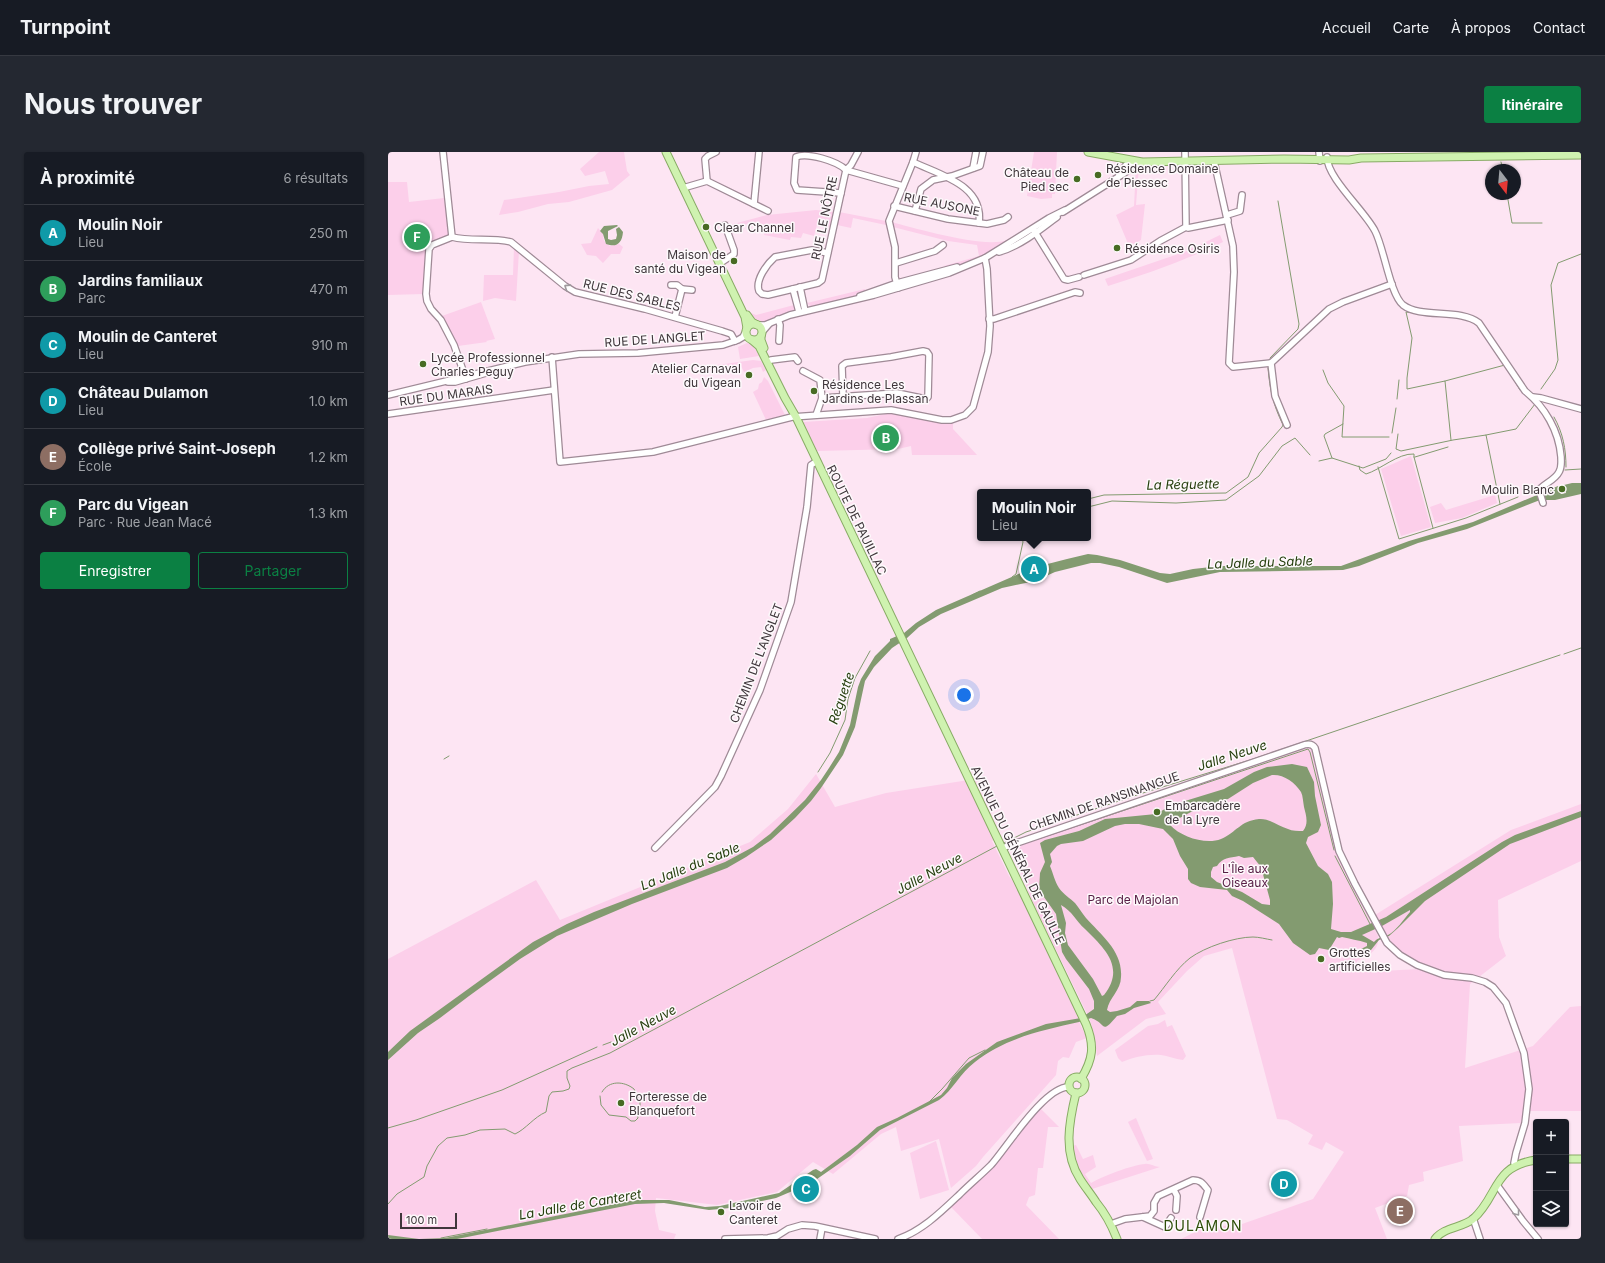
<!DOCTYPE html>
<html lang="fr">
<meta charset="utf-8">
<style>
body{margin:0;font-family:Inter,sans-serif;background:#242831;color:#f1f3f6}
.controls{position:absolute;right:12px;bottom:12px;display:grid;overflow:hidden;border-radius:4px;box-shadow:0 1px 3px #0004}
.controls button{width:36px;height:36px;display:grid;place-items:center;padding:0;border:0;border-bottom:1px solid #363941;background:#171b24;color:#f1f3f6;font:20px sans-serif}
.compass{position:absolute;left:1097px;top:12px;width:36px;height:36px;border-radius:50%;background:#171b24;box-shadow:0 1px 3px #0004;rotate:164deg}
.scale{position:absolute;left:12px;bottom:10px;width:57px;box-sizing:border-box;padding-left:4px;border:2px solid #3f363b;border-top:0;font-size:11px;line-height:14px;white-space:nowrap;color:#3f363b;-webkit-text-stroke:3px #fdf9fb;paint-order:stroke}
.you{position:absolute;left:576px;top:543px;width:14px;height:14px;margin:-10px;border:3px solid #fff;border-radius:50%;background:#1a73e8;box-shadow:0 0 0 6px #1a73e833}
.badge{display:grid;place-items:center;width:26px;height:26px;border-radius:50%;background:#0b8043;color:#fff;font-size:13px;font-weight:700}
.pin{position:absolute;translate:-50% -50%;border:2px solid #fff;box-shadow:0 1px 4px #0006}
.popup{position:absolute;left:589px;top:337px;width:114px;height:52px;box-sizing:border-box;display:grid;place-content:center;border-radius:4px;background:#171b24;filter:drop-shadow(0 1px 3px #0005);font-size:13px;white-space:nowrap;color:#9ea1a6}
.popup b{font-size:15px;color:#f1f3f6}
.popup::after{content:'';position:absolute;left:50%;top:100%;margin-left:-8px;border:8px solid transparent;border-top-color:#171b24}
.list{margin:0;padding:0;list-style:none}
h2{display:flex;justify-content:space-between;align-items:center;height:52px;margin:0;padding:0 16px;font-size:17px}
h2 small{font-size:13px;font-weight:400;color:#9ea1a6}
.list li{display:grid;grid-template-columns:26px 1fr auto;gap:12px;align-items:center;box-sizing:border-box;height:56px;padding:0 16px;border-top:1px solid #363941}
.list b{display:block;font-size:15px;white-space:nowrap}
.list p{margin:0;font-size:13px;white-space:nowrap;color:#9ea1a6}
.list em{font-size:13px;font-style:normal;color:#9ea1a6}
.actions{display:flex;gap:8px;padding:12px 16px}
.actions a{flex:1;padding:9px 0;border:1px solid #0b8043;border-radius:4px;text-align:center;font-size:14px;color:#0b8043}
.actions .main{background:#0b8043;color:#fff}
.icon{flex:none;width:22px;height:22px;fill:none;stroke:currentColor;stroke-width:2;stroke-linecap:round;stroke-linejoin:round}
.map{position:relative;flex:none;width:1193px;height:1087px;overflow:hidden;border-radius:4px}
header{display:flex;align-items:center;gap:24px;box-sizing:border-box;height:56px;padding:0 20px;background:#171b24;border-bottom:1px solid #363941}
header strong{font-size:19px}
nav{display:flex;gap:22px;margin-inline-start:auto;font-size:14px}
.intro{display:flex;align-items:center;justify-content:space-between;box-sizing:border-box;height:96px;padding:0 24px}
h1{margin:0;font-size:28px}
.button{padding:10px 18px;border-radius:4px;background:#0b8043;color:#fff;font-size:14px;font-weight:700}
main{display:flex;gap:24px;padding:0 24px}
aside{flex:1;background:#171b24;border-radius:4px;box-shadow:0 1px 3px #0004}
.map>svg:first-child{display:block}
.green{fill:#fccfea}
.water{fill:#839b70;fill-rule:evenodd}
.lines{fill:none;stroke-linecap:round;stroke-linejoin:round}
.stream{stroke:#839b70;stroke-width:1}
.minor-casing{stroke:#9f8a96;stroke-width:8}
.major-casing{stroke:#88ab65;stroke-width:9}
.minor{stroke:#fff;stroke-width:5.5}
.major{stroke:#cff2b0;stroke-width:7}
.oneway{stroke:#9f9a9d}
.poi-dot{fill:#476b23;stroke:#fdf9fb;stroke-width:1.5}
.labels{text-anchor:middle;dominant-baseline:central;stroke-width:3;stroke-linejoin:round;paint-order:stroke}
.poi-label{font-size:12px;fill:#3f363b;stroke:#fdf9fb;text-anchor:start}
.street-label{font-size:12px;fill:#3f363b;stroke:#fdf9fb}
.park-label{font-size:12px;fill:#592047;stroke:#fdf9fb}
.water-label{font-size:13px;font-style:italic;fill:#263e0e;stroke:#fdf9fb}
.quarter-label{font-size:14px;letter-spacing:1px;fill:#2e4d08;stroke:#fdf9fb}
</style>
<header>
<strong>Turnpoint</strong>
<nav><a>Accueil</a><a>Carte</a><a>À propos</a><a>Contact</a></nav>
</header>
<div class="intro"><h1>Nous trouver</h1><a class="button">Itinéraire</a></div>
<main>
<aside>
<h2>À proximité<small>6 résultats</small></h2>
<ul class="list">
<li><span class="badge" style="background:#0f9aa8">A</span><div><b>Moulin Noir</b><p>Lieu</p></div><em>250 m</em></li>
<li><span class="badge" style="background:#2e9e5b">B</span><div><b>Jardins familiaux</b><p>Parc</p></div><em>470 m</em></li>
<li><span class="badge" style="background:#0f9aa8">C</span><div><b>Moulin de Canteret</b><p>Lieu</p></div><em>910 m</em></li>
<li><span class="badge" style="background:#0f9aa8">D</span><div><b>Château Dulamon</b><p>Lieu</p></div><em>1.0 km</em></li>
<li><span class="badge" style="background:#8d6e63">E</span><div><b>Collège privé Saint-Joseph</b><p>École</p></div><em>1.2 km</em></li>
<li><span class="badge" style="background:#2e9e5b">F</span><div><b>Parc du Vigean</b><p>Parc · Rue Jean Macé</p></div><em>1.3 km</em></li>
</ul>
<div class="actions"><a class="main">Enregistrer</a><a>Partager</a></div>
</aside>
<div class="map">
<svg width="1193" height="1087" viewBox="0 0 1193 1087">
<rect width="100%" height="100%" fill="#fde5f3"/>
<g class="green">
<polygon points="211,0 236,0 239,19 242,23 224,38 181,50 160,52 130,60 111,63 116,48 171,40 201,34 221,32 217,19 197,24 192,17"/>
<polygon points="646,0 669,0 667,42 664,42 664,46 653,47 639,44"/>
<polygon points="748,14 751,14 748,53 757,52 753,88 741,94 728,63 746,54"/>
<polygon points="0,30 19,30 21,50 56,46 61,82 59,84 44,90 38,95 36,142 0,143"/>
<polygon points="428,58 446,60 443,75 429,73 426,84 415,81 413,86 403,85 402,88 376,83 378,76 363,71 339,77 338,74 379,63"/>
<polygon points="451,60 498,69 498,73 465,66 463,76 449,73"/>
<path d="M503,70C527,76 597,97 619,88C628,84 637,77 645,72L646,74C619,90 589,116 556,114L591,104L589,93L560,89L505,75Z"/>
<polygon points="210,76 215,82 216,89 222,94 231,92 235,95 232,102 223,102 215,111 208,104 199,103 193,92 203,91"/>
<path d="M832,83L835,90C798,108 759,122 720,134L717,127L799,99Z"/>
<polygon points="126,95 131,99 128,149 107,146 95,149 96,123 125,123"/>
<path d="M477,137V139C461,148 442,151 423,155L419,151Z"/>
<polygon points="93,150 107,187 98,189 99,190 70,194 54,164"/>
<polygon points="406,153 407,157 404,160 376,171 368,170 360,162 363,161 368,163"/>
<polygon points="359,191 365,193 371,204 352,207 350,195"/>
<polygon points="365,208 373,209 378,218 375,220 373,215 365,216 356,220 353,214 322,219 322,214"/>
<polygon points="376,225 380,229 397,263 378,268 365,240 370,237 371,232 374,230"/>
<polygon points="502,261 555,271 565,271 565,277 589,303 524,303 523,294 510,297 429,299 415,270 479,266"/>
<polygon points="1023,304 1043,375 1013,384 993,317"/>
<polygon points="1107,343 1109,351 1074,366 1047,371 1042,355 1053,351 1058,358"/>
<path d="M920,594L926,599L950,704L964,734L990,784C992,798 981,803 969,809L968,819L974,820L1032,817L1031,811L1014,800L1004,791L987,763L1123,678L1193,652V709L1110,748L1111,785L1118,804L1082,832L1077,916L1145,894L1182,855L1193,854V959H1136L1133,971L1071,974L1075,1009L1035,1020L1036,1029L1021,1033L1019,1044L987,1056L999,1087H793L815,1076L854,1072L925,1047L956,1000L938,990L934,998L920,992L925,983L899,968L889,967L844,796L816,804L799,819L770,850L778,862L758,867L709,904L707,886L702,868L642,744L627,704L630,698L637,689Z"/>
<polygon points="428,622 447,655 498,641 587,627 613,684 604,689 621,724 630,736 688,858 692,872 699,886 688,890 681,906 675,905 670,909 668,923 595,1005 588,1014 563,1036 551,987 513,999 508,975 493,982 445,1022 425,1010 389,1040 329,1053 268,1046 267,1059 271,1078 288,1082 286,1087 0,1087 0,807 148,728 172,768 362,690 400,657"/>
<path d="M777,868L779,875L784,873L798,904L795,908C787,907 780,904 773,903C759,902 746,905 734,910L730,906L727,898L760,874L770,872Z"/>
<polygon points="653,957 671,975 660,975 655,1016 650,1016 647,1043 641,1045 638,1053 671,1087 594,1087 563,1055 610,1009 643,967"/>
<polygon points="748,966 765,1007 759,1009 740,970"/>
<polygon points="548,989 561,1038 532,1047 522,1001"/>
<path d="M688,993L695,1007L705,1003L708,1015L697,1022L703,1031C715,1024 744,1013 757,1012C761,1011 767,1015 772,1015L704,1037C693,1024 687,1011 684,994Z"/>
</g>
<g class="water">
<path d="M229,73L230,74L220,79V87L223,88L228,87L229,83L228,77L231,75L235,80C234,91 229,96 218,92L215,82L212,79L216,74Z"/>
<polygon points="1184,331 1193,331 1193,342 1167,348 1152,348 1079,377 1030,391 971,414 955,418 832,420 779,431 731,415 712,411 703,411 667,420 647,429 614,436 553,462 531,475 519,486 504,496 486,515 477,529 467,575 455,603 433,636 423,649 407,666 383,688 358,705 339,716 244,752 169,784 132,807 81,844 52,866 30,881 0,908 0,900 22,879 145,790 179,772 206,760 337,710 365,695 382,682 417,648 433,628 441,616 451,600 462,573 470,535 473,527 487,504 502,489 502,487 516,481 528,471 548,458 644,416 679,407 700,402 709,403 732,408 772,421 782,422 805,417 832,414 953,414 1021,389 1085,370 1170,334 1173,342 1178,341 1176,333"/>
<path d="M904,612L919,615L926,630L927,644L933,673L930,680L920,685L918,691L930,714L940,722L944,730L945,752L943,777L953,780H963L998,765L1114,690L1127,683L1193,659V665L1122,692L1037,749L1010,776L1001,784L991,788L983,798L972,800L971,798L979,794V791C970,788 962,787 954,785L951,786L949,785L941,798L931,796L927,802L922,803L905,791L891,772L855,749L844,744L839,738L812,735L803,731L800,727V717L792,704L785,687L775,677L751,672H737L727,674L695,689L673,692L669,694L662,702L664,710L662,714C665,721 667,730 671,736C676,743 682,746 687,751C691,756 694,761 698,766C713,783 735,799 733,825C733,838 721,846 719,858L722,860L729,859L742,855L749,849H761L763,851L746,856L737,862L729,864C712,884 719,871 703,866C699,867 695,869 691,870C655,878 617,886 587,910C572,921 565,938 551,948L492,978L462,1004L419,1034L414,1035L388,1046L342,1056L321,1058L276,1051L247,1052L69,1087H0V1083L31,1087L57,1086L247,1048H281L317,1055L332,1054L391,1041L425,1018L428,1017L433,1020L469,993L489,975L509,966L553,943L559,936L564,926L578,912L609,890L658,872L693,866L706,857V849L701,837L678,807L674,800L668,762L651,738L652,721L657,710L652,691L657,688L691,679L717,667L768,662L784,653L836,637L866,620L879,615ZM884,623C895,622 907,630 913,640C915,644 915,650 916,655C918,663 921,672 915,679C910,679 904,679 900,677C890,674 881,666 871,667C852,669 849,680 833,687C818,693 793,685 782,673L786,669L803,660L814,655L840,647L865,631ZM851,704L856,706L865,705L873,715L882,748V753L874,752L854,740L829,730L823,725V720L825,715L829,714C835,705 841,706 851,704ZM673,753C684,759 688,769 697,777C716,796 738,815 716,843L714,844L705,827L680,793L677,781L678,771ZM1022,758V760C1016,767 1008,779 1000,783C994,786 990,785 986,790L974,783L994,774Z"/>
</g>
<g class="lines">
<g class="stream">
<polyline points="1113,10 1115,18"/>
<polyline points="1119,42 1124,71 1154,71"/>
<polyline points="1028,161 1018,160 1024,186 1019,226 1019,237 1057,229 1063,288"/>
<polyline points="882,206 910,177 911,172 890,49"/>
<polyline points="935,218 940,231 956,254 954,285 1001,285"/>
<polyline points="1123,223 1132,238"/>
<polyline points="1057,229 1117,213"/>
<polyline points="1153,237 1167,217 1170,208 1163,133 1170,111 1193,102"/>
<polyline points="1009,247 1011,228"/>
<path d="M1166,265C1175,281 1178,297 1178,315"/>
<polyline points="1004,281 1008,256"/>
<polyline points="1010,282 1008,297 1013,299 1065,288 1098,283 1112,352"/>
<polyline points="1098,283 1128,277 1147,252"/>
<polyline points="1026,305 1045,376"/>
<polyline points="1027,305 1060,295"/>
<polyline points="944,306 936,284 937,282 955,272"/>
<polyline points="931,309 944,306 975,316 998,307 1003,301"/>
<path d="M971,314L972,318L978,322C992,318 1010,301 1026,302V305"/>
<polyline points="990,315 1011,387 1078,366 1130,345"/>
<polyline points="1177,318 1193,317"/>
<path d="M700,347L716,343L838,341L860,325L871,301L894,275L895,273C885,252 882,239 880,216"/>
<polyline points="700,355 724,349 788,351 838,348 871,324 894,294 907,286 922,303"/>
<polyline points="624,425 628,422 635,390 634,386"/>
<polyline points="584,443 592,439"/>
<polyline points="1176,502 1193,496"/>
<polyline points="56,607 61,604"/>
<polyline points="430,620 442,601 457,568 460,547 467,526 482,499"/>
<polyline points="650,687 920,597 922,600 946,698"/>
<polyline points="616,691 638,680 755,641 862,608 1172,503"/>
<polyline points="947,704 982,772"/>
<path d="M762,849L766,848C777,835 788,817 802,806C817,795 847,785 865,785C871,785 878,787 884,788"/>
<polyline points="215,893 223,890"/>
<path d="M212,944L213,953L221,963L238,965L243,969H247L250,966L249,960L252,953V949L246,937C236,929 221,928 214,940"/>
<polyline points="540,951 554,937 581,906 597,898"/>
<polyline points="0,976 28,968 114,938 209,895"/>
<path d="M0,1052L9,1042L36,1025L39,1014L50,994L59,986L77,983L92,978L117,977L127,982C138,977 146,965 158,960L161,944L164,940L175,939L181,937L182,934L179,926V919L184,916L222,901L609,694"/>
<polyline points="53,1086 99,1077"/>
</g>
<defs>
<g id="minor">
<polyline points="55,0 64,85"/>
<polyline points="931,0 932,9"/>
<path d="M939,5C939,26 977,59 987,79C996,96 1002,142 1015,153C1033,167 1072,156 1091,171L1137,239C1157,255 1171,279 1173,305C1173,310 1174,315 1171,320C1167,328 1157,331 1151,338L1155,351"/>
<polyline points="826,9 845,94 846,120 841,211 845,215 883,211"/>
<path d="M525,10C552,23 596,33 591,71"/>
<polyline points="585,16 588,0"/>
<polyline points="731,23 738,13 745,10"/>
<polyline points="319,29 317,7 320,4 328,0"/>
<polyline points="295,36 319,29 380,59"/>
<path d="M453,41L409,38L406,31L408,5C419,0 449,9 458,18L463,13L470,0"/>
<polyline points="366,52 371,0"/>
<polyline points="506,54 560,67 599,72 616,68 620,65"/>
<polyline points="527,59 533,37 545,28 564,24 592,14 595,0"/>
<polyline points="675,60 735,22 746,14 754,10"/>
<polyline points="839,63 852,59 854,43"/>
<polyline points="798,75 800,76 840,68"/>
<polyline points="645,77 676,127 680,128 691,125"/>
<path d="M64,85C83,90 104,85 123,90L177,134L187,140L257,157L334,179L343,182L347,189"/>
<polyline points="64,85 44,93 41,97 38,142 39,149 43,157 53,168 66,193 78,227"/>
<path d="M611,100C632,94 652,78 669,65"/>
<path d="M440,101L424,98L387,105C379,112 367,128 371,139L374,142L380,143L430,131L434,128L458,18L515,34"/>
<polyline points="508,111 547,99 555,93"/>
<polyline points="331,112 346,102 346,98 337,73"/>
<polyline points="696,123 743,108 772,89 798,75 797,0"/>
<polyline points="283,133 289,133 294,137"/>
<polyline points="412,135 417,159"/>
<polyline points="510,136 507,125 507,95 501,69 525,10 528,0"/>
<polyline points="405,137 411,160"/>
<polyline points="472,144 509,131 569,115"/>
<polyline points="287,165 294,137 304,138"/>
<polyline points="390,167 392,173 391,189"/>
<polyline points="601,167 606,167 687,140 692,141"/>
<polyline points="369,173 377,173 402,163 486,143 561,121 597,106 661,66 677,58"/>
<polyline points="374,180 381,172"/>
<polyline points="164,205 172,310 265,300 404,265 503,258 554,268 563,268 577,263 585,255 600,200 602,174 599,117 597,106"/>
<polyline points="379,210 383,208 407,205 410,209"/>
<polyline points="415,219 432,228 434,246"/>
<polyline points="60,230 67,230 98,221"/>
<polyline points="0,243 137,210 191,202 250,201 335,193 350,188 355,185 358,179"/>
<polyline points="1145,245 1153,246 1193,257"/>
<polyline points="0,262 166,238"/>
<polyline points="428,263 434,246 509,241 538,247 540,245 541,203 539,200 535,199 503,205 458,211 454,214 455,245"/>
<polyline points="899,273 887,244 883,211 941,157 955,150 1004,132"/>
<polyline points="267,696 327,635 333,624 372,538 403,450 419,355 423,313 429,309"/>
<path d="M614,696L913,594C918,592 924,591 927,596L951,699L967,732L999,791L1012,803L1029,813L1056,823L1084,826L1097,830L1105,835L1118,851L1136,901L1141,937L1137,971L1128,1001L1126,1011L1127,1013"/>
<polyline points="1109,1033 1135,1069 1150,1087"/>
<polyline points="786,1038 789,1044 788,1058"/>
<polyline points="755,1065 777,1075 783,1066"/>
<polyline points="1085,1066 1092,1087"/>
<path d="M723,1072L737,1067L762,1064L766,1059V1051L770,1044L805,1028C813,1028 815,1032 820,1038L812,1065"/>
<polyline points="337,1087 380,1086 389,1084 400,1077 414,1073 427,1074 487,1087"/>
<polyline points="432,1087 434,1076"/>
<path d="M510,1087C534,1079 554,1059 572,1042C582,1032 593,1023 603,1013C619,995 657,934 681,935"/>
</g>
<g id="major">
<polyline points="278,0 357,165 359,176"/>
<polyline points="700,0 754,10 896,7 961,8 973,6 1193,3"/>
<polyline points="359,163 364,170 369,173"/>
<circle cx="366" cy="180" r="8"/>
<polyline points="373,184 373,188 376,196"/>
<path d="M364,188L371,194L397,246L408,265L698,872C707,894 705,907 693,927"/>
<circle cx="689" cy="933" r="8"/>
<path d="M688,941C681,970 675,1001 692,1027C697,1035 703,1042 708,1050C717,1061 724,1074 729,1087"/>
<polyline points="1178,1007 1193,1007"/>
<path d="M1047,1087C1056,1075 1074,1076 1085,1067C1111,1044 1104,1014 1148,1008"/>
</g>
</defs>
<use href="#minor" class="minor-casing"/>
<use href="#major" class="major-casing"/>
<use href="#minor" class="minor"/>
<use href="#major" class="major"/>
</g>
<defs><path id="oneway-chevron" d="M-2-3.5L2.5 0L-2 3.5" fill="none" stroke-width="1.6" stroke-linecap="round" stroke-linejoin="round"/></defs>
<g class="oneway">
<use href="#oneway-chevron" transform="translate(179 135) rotate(-147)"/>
<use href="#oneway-chevron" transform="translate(1129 1061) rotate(53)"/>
</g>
<g class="poi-dot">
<circle cx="710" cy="23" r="4"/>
<circle cx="689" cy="27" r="4"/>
<circle cx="318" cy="75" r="4"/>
<circle cx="729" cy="96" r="4"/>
<circle cx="346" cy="109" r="4"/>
<circle cx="35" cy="212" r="4"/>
<circle cx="361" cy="223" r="4"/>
<circle cx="426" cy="239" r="4"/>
<circle cx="1174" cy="337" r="4"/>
<circle cx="769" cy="660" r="4"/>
<circle cx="933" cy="807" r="4"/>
<circle cx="233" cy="951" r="4"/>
<circle cx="333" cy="1060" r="4"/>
</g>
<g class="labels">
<g class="poi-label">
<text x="718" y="16">Résidence Domaine<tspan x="718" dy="14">de Piessec</tspan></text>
<text x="681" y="20" text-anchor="end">Château de<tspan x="681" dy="14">Pied sec</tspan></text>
<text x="326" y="75">Clear Channel</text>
<text x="737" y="96">Résidence Osiris</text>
<text x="338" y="102" text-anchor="end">Maison de<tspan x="338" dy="14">santé du Vigean</tspan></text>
<text x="43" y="205">Lycée Professionnel<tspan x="43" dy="14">Charles Peguy</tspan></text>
<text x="353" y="216" text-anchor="end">Atelier Carnaval<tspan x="353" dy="14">du Vigean</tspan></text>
<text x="434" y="232">Résidence Les<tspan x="434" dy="14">Jardins de Plassan</tspan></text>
<text x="1166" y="337" text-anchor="end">Moulin Blanc</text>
<text x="777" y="653">Embarcadère<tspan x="777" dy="14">de la Lyre</tspan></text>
<text x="941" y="800">Grottes<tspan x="941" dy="14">artificielles</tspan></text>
<text x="241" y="944">Forteresse de<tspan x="241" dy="14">Blanquefort</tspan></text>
<text x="341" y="1053">Lavoir de<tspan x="341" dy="14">Canteret</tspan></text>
</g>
<g class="street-label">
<text transform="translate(554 52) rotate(11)">RUE AUSONE</text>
<text transform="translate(436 66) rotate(-78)">RUE LE NÔTRE</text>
<text transform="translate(244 143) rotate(14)">RUE DES SABLES</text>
<text transform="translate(267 187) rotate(-4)">RUE DE LANGLET</text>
<text transform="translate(58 243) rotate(-8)">RUE DU MARAIS</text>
<text transform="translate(469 368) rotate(64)">ROUTE DE PAUILLAC</text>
<text transform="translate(368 511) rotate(-69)">CHEMIN DE L'ANGLET</text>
<text transform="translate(716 649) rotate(-19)">CHEMIN DE RANSINANGUE</text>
<text transform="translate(630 703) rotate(64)">AVENUE DU GÉNÉRAL DE GAULLE</text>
</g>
<g class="park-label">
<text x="857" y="716">L'Île aux<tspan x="857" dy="14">Oiseaux</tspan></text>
<text x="745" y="747">Parc de Majolan</text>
</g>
<g class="water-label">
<text transform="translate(795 332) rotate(-1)">La Réguette</text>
<text transform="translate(872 410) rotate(-2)">La Jalle du Sable</text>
<text transform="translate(453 546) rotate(-71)">Réguette</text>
<text transform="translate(844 603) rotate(-18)">Jalle Neuve</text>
<text transform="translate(302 714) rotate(-22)">La Jalle du Sable</text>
<text transform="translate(541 721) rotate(-28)">Jalle Neuve</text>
<text transform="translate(255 873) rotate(-28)">Jalle Neuve</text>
<text transform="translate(192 1052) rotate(-10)">La Jalle de Canteret</text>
</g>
<g class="quarter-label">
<text x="815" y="1073">DULAMON</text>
</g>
</g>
</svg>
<div class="controls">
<button>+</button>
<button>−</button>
<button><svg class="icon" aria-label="layers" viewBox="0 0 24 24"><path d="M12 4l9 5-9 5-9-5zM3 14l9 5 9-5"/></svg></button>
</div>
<svg class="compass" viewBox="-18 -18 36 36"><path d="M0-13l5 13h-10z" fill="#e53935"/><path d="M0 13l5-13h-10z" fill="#9ea1a6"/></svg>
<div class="scale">100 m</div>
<div class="you"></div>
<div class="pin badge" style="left:646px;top:417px;background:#0f9aa8">A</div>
<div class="popup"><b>Moulin Noir</b>Lieu</div>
<div class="pin badge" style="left:498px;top:286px;background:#2e9e5b">B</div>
<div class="pin badge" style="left:418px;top:1037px;background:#0f9aa8">C</div>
<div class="pin badge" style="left:896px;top:1032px;background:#0f9aa8">D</div>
<div class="pin badge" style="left:1012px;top:1059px;background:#8d6e63">E</div>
<div class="pin badge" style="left:29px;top:85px;background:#2e9e5b">F</div>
</div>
</main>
